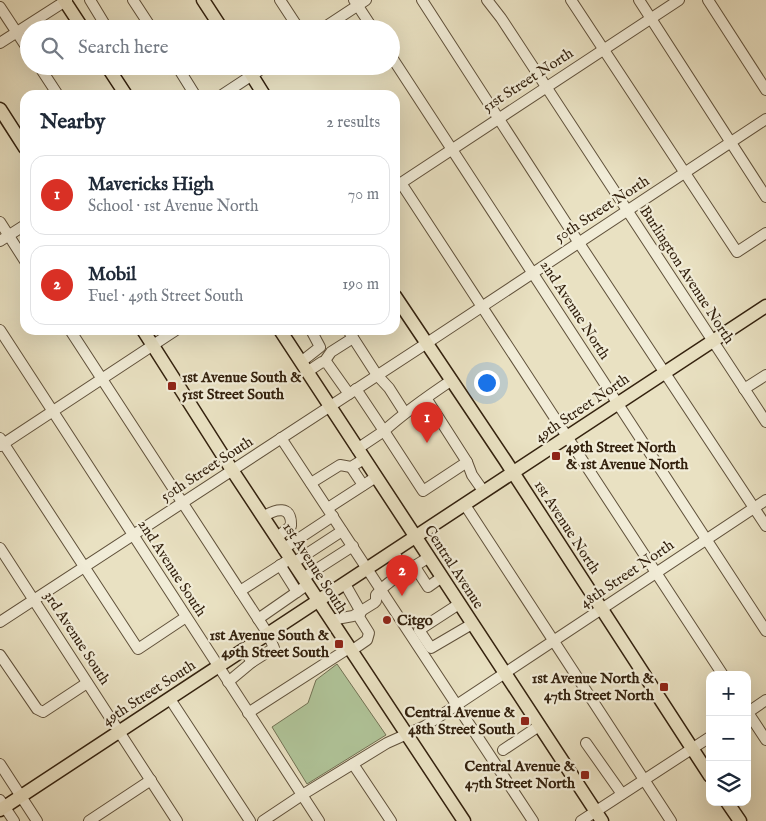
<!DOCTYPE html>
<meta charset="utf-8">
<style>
body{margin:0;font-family:"IM FELL English",serif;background:#f6f6f7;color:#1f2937}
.controls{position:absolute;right:15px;bottom:15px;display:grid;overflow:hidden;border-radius:10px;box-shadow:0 5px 20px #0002}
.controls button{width:45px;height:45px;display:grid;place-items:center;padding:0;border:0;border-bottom:1px solid #e0e1e3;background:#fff;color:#1f2937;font:25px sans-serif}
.you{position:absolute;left:486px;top:382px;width:18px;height:18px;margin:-12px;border:4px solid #fff;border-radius:50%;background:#1a73e8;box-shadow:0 0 0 8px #1a73e833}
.badge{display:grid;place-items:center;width:32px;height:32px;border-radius:50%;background:#d93025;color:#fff;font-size:16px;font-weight:700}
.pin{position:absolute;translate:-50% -41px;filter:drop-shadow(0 1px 2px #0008)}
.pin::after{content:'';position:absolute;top:26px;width:18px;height:15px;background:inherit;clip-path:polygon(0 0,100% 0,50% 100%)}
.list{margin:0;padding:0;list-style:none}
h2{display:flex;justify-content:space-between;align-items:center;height:65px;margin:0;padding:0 20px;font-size:21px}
h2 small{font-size:16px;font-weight:400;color:#747a83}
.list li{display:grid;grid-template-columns:32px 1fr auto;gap:15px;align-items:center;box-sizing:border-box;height:80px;margin:0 10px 10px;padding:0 10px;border:1px solid #e0e1e3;border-radius:15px}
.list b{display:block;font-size:19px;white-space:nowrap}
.list p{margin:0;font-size:16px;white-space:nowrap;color:#747a83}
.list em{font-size:16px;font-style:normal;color:#747a83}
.icon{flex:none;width:28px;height:28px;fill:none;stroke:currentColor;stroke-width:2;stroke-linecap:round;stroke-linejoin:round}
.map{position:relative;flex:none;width:766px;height:821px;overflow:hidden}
.search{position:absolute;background:#fff;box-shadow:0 5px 20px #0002;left:20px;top:20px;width:380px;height:55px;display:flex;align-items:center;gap:12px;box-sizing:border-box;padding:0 18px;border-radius:28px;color:#747a83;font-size:19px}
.panel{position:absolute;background:#fff;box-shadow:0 5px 20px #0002;left:20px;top:90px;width:380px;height:245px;border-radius:15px}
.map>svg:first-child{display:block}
.green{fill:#b0c499;stroke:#727254}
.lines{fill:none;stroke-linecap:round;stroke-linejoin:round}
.minor-casing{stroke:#60513b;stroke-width:12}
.major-casing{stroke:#33210e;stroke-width:15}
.minor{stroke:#f1ecd7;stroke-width:10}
.major{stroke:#e9e1c2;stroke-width:12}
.poi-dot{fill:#8f2418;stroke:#f1ecd7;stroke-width:2}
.labels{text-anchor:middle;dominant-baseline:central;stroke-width:4.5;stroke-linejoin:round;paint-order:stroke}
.street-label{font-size:15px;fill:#33210e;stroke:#f1ecd7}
.poi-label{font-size:15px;font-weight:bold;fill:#33210e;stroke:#f1ecd7;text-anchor:end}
</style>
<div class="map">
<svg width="766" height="821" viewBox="0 0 766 821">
<rect width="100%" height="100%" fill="#e9e1c2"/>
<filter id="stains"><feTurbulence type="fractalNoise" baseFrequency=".004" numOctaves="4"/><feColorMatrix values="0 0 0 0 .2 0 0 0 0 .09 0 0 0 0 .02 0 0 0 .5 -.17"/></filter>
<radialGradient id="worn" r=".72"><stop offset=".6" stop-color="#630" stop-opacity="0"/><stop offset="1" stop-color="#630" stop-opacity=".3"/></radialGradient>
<polygon class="green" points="337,664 386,735 307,784 272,727 308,703 316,680"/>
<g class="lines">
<defs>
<g id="minor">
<polyline points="90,0 104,23 97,29"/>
<polyline points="133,0 152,29"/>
<polyline points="280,0 299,29"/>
<polyline points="354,0 373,29"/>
<polyline points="422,0 579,243 766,526"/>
<polyline points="487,0 501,18 766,422"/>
<polyline points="571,0 737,252 766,233"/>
<polyline points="639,0 766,197"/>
<polyline points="708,0 766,90"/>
<polyline points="0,7 29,51"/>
<polyline points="322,29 366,0"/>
<polyline points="0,43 67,0"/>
<polyline points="391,56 766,631"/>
<polyline points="39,66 58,95"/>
<polyline points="177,66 195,95"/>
<polyline points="222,95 266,66"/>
<polyline points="401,183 723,675"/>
<polyline points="395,187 679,0"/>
<polyline points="0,222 25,261"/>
<polyline points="0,241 25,225"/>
<polyline points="0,330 319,821"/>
<polyline points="70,330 268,634 274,648 252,662 244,650"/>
<polyline points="348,330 377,375 389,388 405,413"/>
<polyline points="301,362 320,347 311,330"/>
<polyline points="324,362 331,352 353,338"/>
<polyline points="307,372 322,362 327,363 349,394"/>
<polyline points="356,389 384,431 357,449"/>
<polyline points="744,389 766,375"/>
<path d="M426,398L467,462L423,491L384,431C405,412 428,396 452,380"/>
<polyline points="0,438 138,649 186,617"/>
<polyline points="281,438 533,821"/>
<polyline points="0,446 176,330"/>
<polyline points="467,462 472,475 484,492"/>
<polyline points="351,467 363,485"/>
<polyline points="311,483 340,465 351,467 364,459"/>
<polyline points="465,505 671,821"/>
<polyline points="328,508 376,477"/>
<path d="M263,517C275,509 292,504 291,526L276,538"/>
<polyline points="0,548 177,821"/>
<polyline points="283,549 333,516"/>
<polyline points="393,552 407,571"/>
<polyline points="293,563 342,531"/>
<polyline points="280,565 297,592"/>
<polyline points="415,567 428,587 442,577"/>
<polyline points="303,578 353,546"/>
<polyline points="345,584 361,612 359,617 369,633 367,640 351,651"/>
<polyline points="240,591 290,559"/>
<polyline points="459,604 419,630 431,648 472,624"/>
<polyline points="258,619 307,585"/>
<path d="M331,620L353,616L374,603L376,601V595C391,577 410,570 429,557"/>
<polyline points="0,622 427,343 766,119"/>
<polyline points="0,655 37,709 43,712 87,683"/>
<polyline points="228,682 252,662"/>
<polyline points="170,699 250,821"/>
<polyline points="747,711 766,740"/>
<polyline points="248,713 349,648"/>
<polyline points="747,713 766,700"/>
<polyline points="586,743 622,794"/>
<polyline points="503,750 539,726"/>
<polyline points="0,764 37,821"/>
<polyline points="353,764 391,821"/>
<polyline points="0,800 14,821"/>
<polyline points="89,821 151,780"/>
<polyline points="263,821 302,795 387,743 425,726 766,500"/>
<polyline points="581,821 710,737"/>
</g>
<g id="major">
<polyline points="64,0 83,29"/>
<polyline points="203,0 222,29"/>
<polyline points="107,66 126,95"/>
<polyline points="246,66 264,95"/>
<polyline points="0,109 25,148"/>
<polyline points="395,296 505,460 710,776"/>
<polyline points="143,330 232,470 464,821"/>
<polyline points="280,330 602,821"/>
<polyline points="727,802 740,821"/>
<polyline points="0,810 766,306"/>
</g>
</defs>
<use href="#minor" class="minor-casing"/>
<use href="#major" class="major-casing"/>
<use href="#minor" class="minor"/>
<use href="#major" class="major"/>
</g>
<g class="poi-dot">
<rect x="167" y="381" width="10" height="10" rx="2.5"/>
<rect x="551" y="451" width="10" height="10" rx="2.5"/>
<circle cx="387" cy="620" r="5"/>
<rect x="334" y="639" width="10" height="10" rx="2.5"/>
<rect x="659" y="682" width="10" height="10" rx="2.5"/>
<rect x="520" y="716" width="10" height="10" rx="2.5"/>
<rect x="580" y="770" width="10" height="10" rx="2.5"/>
</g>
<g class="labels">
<g class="street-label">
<text transform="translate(528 80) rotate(-33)">51st Street North</text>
<text transform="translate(602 209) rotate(-33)">50th Street North</text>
<text transform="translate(687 275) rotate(57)">Burlington Avenue North</text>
<text transform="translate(575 310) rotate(57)">2nd Avenue North</text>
<text transform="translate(582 408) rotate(-34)">49th Street North</text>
<text transform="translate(207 469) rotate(-33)">50th Street South</text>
<text transform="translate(567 527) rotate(57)">1st Avenue North</text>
<text transform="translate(454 567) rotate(57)">Central Avenue</text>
<text transform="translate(172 568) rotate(57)">2nd Avenue South</text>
<text transform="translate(315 568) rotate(57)">1st Avenue South</text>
<text transform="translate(627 574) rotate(-34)">48th Street North</text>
<text transform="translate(77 638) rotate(57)">3rd Avenue South</text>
<text transform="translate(149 693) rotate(-33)">49th Street South</text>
</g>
<g class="poi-label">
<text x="182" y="377" text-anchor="start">1st Avenue South &amp;<tspan x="182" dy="17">51st Street South</tspan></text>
<text x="566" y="447" text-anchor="start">49th Street North<tspan x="566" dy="17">&amp; 1st Avenue North</tspan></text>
<text x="397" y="620" text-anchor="start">Citgo</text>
<text x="329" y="635">1st Avenue South &amp;<tspan x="329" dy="17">49th Street South</tspan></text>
<text x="654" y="678">1st Avenue North &amp;<tspan x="654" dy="17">47th Street North</tspan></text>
<text x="515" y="712">Central Avenue &amp;<tspan x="515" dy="17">48th Street South</tspan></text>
<text x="575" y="766">Central Avenue &amp;<tspan x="575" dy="17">47th Street North</tspan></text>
</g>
</g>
<rect width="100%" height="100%" filter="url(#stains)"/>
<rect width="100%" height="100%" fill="url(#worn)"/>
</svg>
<div class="controls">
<button>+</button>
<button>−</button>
<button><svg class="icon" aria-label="layers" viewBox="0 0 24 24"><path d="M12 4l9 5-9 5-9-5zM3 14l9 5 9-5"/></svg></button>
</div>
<div class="you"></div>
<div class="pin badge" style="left:427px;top:443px">1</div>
<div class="pin badge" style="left:402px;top:596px">2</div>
<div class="search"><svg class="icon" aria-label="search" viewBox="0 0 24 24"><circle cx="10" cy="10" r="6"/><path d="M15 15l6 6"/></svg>Search here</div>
<section class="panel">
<h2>Nearby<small>2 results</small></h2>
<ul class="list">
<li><span class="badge">1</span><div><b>Mavericks High</b><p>School · 1st Avenue North</p></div><em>70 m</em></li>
<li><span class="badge">2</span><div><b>Mobil</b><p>Fuel · 49th Street South</p></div><em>190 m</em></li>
</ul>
</section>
</div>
